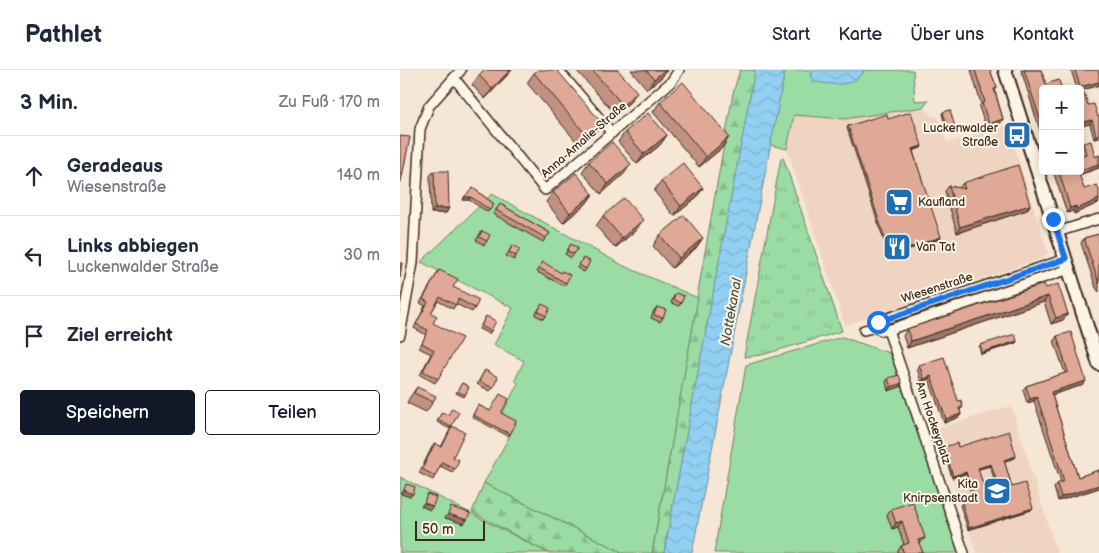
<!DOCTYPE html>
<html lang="de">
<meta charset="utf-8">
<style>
body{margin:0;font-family:"Balsamiq Sans",sans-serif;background:#f2f2f3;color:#1f2937}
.controls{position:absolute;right:15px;top:15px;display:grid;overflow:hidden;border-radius:5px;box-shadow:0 2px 12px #0003}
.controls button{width:45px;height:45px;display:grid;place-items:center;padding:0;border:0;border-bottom:1px solid #e0e1e3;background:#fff;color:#1f2937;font:25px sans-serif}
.scale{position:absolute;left:15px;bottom:12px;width:70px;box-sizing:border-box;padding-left:5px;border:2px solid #3b2a1e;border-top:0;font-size:14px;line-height:18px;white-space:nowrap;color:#3b2a1e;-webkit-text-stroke:4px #fcf5e5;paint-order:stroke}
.stop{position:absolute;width:15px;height:15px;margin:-11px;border:4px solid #1a73e8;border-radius:50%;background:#fff}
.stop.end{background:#1a73e8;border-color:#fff;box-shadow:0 1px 5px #0008}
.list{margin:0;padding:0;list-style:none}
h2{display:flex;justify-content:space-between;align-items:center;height:65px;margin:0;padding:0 20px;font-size:21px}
h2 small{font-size:16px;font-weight:400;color:#747a83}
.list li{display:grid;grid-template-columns:32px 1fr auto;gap:15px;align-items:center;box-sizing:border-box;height:80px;padding:0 20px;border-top:1px solid #e0e1e3}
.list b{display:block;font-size:19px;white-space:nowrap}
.list p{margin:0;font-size:16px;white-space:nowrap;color:#747a83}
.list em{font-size:16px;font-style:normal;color:#747a83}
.actions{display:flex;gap:10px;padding:15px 20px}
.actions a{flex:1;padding:11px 0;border:1px solid #111827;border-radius:5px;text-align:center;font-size:18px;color:#111827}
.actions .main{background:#111827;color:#fff}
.icon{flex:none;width:28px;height:28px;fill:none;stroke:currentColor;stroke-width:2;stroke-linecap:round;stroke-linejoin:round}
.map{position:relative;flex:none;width:699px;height:483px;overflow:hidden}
header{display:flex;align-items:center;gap:30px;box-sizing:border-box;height:70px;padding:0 25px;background:#fff;border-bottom:1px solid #e0e1e3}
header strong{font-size:24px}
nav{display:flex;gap:28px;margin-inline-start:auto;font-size:18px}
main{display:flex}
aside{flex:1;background:#fff}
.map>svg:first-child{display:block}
.built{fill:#efd4c2}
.grass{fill:url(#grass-tufts);stroke:#6b8261}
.forest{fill:url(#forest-firs);stroke:#6b8261}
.green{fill:#9bdba4;stroke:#6b8261}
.water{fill:url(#water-waves);stroke:#6f8e9d}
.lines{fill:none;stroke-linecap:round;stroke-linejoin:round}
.street-casing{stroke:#3b2a1e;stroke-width:12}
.secondary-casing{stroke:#3b2a1e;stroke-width:16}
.street{stroke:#fcf5e5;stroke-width:9}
.secondary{stroke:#fcf5e5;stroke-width:12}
.wall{fill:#c19182;stroke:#3b2a1e;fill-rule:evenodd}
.shaded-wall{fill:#9d766a;stroke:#3b2a1e}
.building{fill:#e0a997;stroke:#3b2a1e;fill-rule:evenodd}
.route{stroke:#1a73e8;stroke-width:6}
.labels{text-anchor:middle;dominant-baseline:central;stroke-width:4;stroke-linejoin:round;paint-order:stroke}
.poi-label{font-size:12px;fill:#3b2a1e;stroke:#fcf5e5;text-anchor:end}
.street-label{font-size:12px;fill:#3b2a1e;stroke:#fcf5e5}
.water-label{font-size:14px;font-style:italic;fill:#505453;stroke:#fcf5e5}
</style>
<header>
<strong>Pathlet</strong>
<nav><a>Start</a><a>Karte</a><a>Über uns</a><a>Kontakt</a></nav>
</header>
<main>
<aside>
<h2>3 Min.<small>Zu Fuß · 170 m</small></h2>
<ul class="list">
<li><svg class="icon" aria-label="ahead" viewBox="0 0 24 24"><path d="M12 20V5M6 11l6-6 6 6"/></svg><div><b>Geradeaus</b><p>Wiesenstraße</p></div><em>140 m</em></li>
<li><svg class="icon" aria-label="left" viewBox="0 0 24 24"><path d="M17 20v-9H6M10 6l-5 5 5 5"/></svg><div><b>Links abbiegen</b><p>Luckenwalder Straße</p></div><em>30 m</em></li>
<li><svg class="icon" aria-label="arrive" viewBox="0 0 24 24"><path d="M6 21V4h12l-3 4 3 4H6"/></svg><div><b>Ziel erreicht</b></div></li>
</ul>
<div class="actions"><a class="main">Speichern</a><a>Teilen</a></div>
</aside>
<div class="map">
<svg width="699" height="483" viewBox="0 0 699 483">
<defs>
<pattern id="grass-tufts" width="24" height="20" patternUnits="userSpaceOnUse" patternTransform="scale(1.25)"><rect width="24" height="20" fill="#9bdba4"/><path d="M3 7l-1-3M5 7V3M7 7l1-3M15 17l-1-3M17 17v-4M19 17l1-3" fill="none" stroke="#86bc8d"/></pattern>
<pattern id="forest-firs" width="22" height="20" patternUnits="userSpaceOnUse" patternTransform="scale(1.25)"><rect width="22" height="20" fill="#9bdba4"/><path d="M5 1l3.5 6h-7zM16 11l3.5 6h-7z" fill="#86bc8d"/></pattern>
<pattern id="water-waves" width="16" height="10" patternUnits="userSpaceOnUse" patternTransform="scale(1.25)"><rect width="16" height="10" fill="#91d0f2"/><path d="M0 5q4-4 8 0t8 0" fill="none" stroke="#7eb3cf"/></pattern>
</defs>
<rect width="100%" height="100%" fill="#f6e6d5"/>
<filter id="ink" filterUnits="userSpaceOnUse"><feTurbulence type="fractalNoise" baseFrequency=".02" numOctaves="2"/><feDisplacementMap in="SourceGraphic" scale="10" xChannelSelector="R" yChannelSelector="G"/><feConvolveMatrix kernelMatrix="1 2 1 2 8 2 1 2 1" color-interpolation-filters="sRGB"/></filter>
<g filter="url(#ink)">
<g class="built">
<polygon points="524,37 533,47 537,46 547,73 607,55 648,182 643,188 445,255 387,79 394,45 444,49"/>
<polygon points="611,336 657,483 576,483 536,359"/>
</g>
<polygon class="grass" points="383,87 442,261 362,285 344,287 381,88"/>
<g class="forest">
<polygon points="340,0 355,0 349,41 264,483 252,483 333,23"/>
<polygon points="84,413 224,483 148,483 72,442"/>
</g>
<g class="green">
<polygon points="385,0 413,0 411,8 463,3 464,0 513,0 515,31 529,30 524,37 444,49 394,45 387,79 370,75"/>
<polygon points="92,124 224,196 298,228 252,483 224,483 84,413 116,354 101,346 118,313 115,310 124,291 94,275 113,238 21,192"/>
<polygon points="442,267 489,283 507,324 563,483 314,483 346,295"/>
<polygon points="0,407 148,483 0,483"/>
</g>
<g class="water">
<polygon points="355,0 385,0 292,483 264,483"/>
<path d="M413,0H464C454,19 432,14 414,12L411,8Z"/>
</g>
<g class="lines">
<defs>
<g id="street">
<polyline points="158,0 212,63"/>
<polyline points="54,8 145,120 271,12 279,0"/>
<polyline points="657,162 699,149"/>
<polyline points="476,257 482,261 488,260 669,199"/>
<polyline points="464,260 476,257 482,250 666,189"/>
<polyline points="488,260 564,483"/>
<polyline points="0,265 13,193 20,59 29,36 61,0"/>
</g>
<polyline id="secondary" points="605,0 699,294"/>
</defs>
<use href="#street" class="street-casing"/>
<use href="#secondary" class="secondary-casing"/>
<use href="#street" class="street"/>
<use href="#secondary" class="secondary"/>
</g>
<g class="wall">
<polygon points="84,0 112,0 85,29 72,15 79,5"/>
<polygon points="176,0 218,0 230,32 216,45"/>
<polygon points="231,0 267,0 262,7 247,19"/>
<polygon points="571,0 590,0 597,18 595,21 603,49 600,54 586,58 579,37 581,34"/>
<polygon points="621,0 641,0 646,14 661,17 660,19 643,19 643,70"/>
<polygon points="671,0 698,0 699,15 683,20 699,68 694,69 690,54 680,56 680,19 677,19"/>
<polygon points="134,3 202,53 195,63 180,76 127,13"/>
<polygon points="260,32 329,67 322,78 299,97 253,42"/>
<polygon points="543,42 554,59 547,61 542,44"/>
<polygon points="488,49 522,76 521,78 513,81 540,169 489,186 447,58 448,56"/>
<polygon points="225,62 267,65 260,75 237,94 218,72"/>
<polygon points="683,73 695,87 699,85 699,98 679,105 684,119 698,133 674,144 673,141 667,143 653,101 680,101 682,85 680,78"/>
<polygon points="189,92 224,104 201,124 182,102"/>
<polygon points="34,101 49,138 46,143 31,143 30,106"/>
<polygon points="261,111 303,118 296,128 274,146 254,121"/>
<polygon points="563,113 630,135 627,140 557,163 545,121 549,116 559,118"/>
<polygon points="73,118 94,134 88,142 69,130 63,130"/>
<polygon points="153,122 193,124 186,134 163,153 146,132"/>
<polygon points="100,134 150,163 143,172 93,144"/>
<polygon points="203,146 236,160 215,178 196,156"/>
<polygon points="82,161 87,171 84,175 76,170"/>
<polygon points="699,164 699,222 696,218 681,173 684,168"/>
<polygon points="260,165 296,178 272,198 253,176"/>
<polygon points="171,174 174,184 171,188 165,184"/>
<polygon points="113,175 116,186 114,190 106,186"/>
<polygon points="183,188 186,199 184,202 177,198"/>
<polygon points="143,192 166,213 164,216 137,202"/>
<polygon points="39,200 53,217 75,238 72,242 56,234 53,239 38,231 31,243 33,253 38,309 35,313 20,305 31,284 19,278 26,265 14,258 25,236 20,233"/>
<polygon points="646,218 663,250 651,254 644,232 507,278 503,266 507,259"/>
<polygon points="276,223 281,233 279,236 271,233 274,226"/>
<polygon points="142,234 146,246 144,249 135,245"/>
<polygon points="257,237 263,248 260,252 251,248 254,240"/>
<polygon points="86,246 91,261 89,264 79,259"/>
<polygon points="657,266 683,315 652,325 678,407 699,400 699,418 658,431 654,418 657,414 661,412 634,331 627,333 623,320 626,316 665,303 654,271"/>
<polygon points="617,271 616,273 581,284 579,277 580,275"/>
<polygon points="519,295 558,331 563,337 560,340 561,344 559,347 544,353 529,309 521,312 517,298"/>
<polygon points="85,300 93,318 90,321 77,314"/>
<polygon points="488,308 502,313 500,317 488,321 486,312"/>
<polygon points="62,313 69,317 64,327 56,323"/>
<polygon points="17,317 33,332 26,342 7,333 10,327"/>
<polygon points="78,335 90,341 101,343 110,364 108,366 72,347"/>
<polygon points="42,342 51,357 50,359 37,352"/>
<polygon points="52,356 53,387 55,399 52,402 40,396 33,410 19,403 32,377 35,373 41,377"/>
<path d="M544,377H558L616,386L615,388L604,391L612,417L633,438L631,440L568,460L560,435L562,433L573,430L565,404L552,408L543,379ZM590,396L598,422L586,425L578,399Z"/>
<polygon points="491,439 521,473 519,474 523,483 498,483 498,481 501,476 504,475 498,457 492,459 487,445"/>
</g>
<g class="shaded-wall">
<polygon points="110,0 112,0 85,29 92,19"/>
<polygon points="265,0 267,0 262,7 247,19 254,9"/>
<polygon points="699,12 699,15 680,21 680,17"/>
<polygon points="237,22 230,32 216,45 223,35"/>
<polygon points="603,49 600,54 586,58 589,54"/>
<polygon points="692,50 690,54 680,56 680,53"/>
<polygon points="202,53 195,63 180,76 187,66"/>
<polygon points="267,65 260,75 237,94 244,84"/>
<polygon points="696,65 699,65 699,68 694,69"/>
<polygon points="329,67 322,78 299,97 306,87"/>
<polygon points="522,76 521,78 511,81 512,79"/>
<polygon points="231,94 224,104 201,124 208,114"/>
<polygon points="699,94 699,98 675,106 678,101 680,101 680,100"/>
<polygon points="303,118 296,128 274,146 281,136"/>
<polygon points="193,124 186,134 163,153 170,143"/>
<polygon points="64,127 71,127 69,130 63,130"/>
<polygon points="699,129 699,132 698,133 674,144 677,139"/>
<polygon points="630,135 627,140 557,163 560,157"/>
<polygon points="676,136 673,141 667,143 670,138"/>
<polygon points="35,138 49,138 46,143 31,143"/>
<polygon points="243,150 236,160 215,178 222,168"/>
<polygon points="541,167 540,169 489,186 490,184"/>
<polygon points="303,168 296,178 272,198 279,188"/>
<polygon points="648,226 644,232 507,278 511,271"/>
<polygon points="668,244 663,250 651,254 656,248"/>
<polygon points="617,271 616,273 581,284 583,282"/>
<polygon points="531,306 529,309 521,312 524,309"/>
<polygon points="686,311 683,315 648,326 651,322"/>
<polygon points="502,313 500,317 488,321 491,317"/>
<polygon points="637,327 634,331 627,333 630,329"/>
<polygon points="561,344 559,347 544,353 546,349"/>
<polygon points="616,386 615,388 602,392 604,390"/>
<polygon points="591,394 590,396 576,400 578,398"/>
<polygon points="566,402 565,404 552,408 553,406"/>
<polygon points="699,415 699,418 658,431 661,427"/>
<polygon points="4,420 13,424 10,427 1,424"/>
<polygon points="24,433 33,436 30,440 21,436"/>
<polygon points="633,438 631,440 568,460 569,458"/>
<polygon points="48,444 67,450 64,454 45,448"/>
<polygon points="502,451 498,457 492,459 496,453"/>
<polygon points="525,468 521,473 514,475 518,470"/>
</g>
<g class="building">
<polygon points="84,0 110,0 92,19 79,5"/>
<polygon points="138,0 157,0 202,53 187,66 134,3"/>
<polygon points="192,0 218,0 237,22 223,35"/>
<polygon points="246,0 265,0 254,9"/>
<polygon points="575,0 590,0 597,18 594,19 603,49 589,54 582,33 585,32"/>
<polygon points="624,0 641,0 646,14 659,10 661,17 656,19 643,19 643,58"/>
<polygon points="675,0 698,0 699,4 699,12 680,17"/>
<polygon points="283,12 329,67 306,87 260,32"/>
<polygon points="682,17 688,35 694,34 698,47 699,46 699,65 696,65 692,50 680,53 680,19 677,19"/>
<polygon points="550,40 555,57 548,59 543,42"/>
<polygon points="511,42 522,76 512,79 541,167 490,184 448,56 487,44 488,49"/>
<polygon points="248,43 267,65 244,84 225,62"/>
<polygon points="0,66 10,67 1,112 0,112"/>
<polygon points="691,71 695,87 699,85 699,94 680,100 680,86 686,84 683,73"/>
<polygon points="212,72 231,94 208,114 189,92"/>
<polygon points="283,93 303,118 281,136 261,111"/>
<polygon points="618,95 630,135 560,157 549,116 565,119 563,113"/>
<polygon points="34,101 48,101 49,138 35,138"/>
<polygon points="659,101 678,101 684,119 697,115 699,120 699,129 677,139 676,136 670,138"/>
<polygon points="176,103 193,124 170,143 153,122"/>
<polygon points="73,118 94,134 90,140 71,127 64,127"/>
<polygon points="224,128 243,150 222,168 203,146"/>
<polygon points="100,134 150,163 146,168 96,140"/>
<polygon points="284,145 303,168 279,188 260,165"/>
<polygon points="82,161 90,165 87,171 79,167"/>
<polygon points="699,164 699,214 684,168"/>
<polygon points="171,174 178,178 174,184 167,181"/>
<polygon points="113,175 120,179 116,186 109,182"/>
<polygon points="183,188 190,191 186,199 179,195"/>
<polygon points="143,192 161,203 162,201 170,205 166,213 139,198"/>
<polygon points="0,193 2,193 0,208"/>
<polygon points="39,200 58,209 53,217 79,230 75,238 58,229 56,235 40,227 31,243 37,246 33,253 62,268 38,309 23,301 34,280 22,273 28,260 16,254 28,232 23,229"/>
<polygon points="644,214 646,218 658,214 668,244 656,248 648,226 511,271 507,259"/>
<polygon points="276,223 284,226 281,233 273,229"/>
<polygon points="142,234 150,238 146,246 138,241"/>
<polygon points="257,237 266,240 263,248 254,245"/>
<polygon points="86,246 96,251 91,261 81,256"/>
<polygon points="671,262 686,311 651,322 678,407 699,400 699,415 661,427 657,414 664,411 637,327 630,329 626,316 668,302 657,266"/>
<polygon points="615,264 617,271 583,282 580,275"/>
<polygon points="544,287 558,331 561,330 563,337 559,338 561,344 546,349 531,306 524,309 519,295"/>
<polygon points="85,300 98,307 93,318 79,311"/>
<polygon points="499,305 502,313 491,317 488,308"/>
<polygon points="62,313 69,317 65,325 57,321"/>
<polygon points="17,317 36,326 33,332 14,323"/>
<polygon points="100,324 109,329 101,343 116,351 110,364 73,345 78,335 90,341"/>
<polygon points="52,338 59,342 51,357 38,350 42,342 48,345"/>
<polygon points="52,356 65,362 53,387 59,390 55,399 42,392 35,406 22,399 35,373 42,377"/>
<path d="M609,361L616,386L604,390L612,417L625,413L633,438L569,458L562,433L575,429L566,402L553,406L544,377L557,373L558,377ZM591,394L600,421L586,425L578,398Z"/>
<polygon points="6,414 15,417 13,424 4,420"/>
<polygon points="27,424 36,427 33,436 24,433"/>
<polygon points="513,432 525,468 518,470 523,483 504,483 501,476 509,473 502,451 496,453 491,439"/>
<polygon points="51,437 70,443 67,450 48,444"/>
</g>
</g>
<g class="lines" filter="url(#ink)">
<polyline class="route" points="478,252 666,189 653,149"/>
</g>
<defs>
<symbol id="bus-square" viewBox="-11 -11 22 22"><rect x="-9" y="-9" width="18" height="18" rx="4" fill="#1f6fb2" stroke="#fcf5e5"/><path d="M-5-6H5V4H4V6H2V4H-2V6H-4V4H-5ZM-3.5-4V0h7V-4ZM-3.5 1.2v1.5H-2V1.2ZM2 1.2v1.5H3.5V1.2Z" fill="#fff"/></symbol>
<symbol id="supermarket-square" viewBox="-11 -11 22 22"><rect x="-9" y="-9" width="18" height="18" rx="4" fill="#1f6fb2" stroke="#fcf5e5"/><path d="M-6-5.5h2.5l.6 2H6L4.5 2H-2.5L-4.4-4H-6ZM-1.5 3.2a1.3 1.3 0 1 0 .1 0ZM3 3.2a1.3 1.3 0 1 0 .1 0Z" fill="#fff"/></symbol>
<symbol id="restaurant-square" viewBox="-11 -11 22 22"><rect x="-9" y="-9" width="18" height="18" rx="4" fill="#1f6fb2" stroke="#fcf5e5"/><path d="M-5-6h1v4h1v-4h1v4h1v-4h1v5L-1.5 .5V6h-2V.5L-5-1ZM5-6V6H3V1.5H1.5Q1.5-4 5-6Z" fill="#fff"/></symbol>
<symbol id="school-square" viewBox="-11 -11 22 22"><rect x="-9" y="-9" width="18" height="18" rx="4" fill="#1f6fb2" stroke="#fcf5e5"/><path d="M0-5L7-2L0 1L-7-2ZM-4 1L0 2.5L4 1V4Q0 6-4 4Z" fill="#fff"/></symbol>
</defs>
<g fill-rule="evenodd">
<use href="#bus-square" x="601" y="49" width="32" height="32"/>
<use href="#supermarket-square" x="483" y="116" width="32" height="32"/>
<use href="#restaurant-square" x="481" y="161" width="32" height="32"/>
<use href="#school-square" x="581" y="405" width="32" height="32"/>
</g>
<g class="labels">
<g class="poi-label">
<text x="598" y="58">Luckenwalder<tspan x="598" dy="14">Straße</tspan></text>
<text x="518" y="132" text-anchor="start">Kaufland</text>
<text x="516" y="177" text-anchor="start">Van Tat</text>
<text x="578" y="414">Kita<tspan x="578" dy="14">Knirpsenstadt</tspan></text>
</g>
<g class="street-label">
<text transform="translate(184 70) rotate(-41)">Anna-Amalie-Straße</text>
<text transform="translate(537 218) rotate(-18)">Wiesenstraße</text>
<text transform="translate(533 353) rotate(71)">Am Hockeyplatz</text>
</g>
<g class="water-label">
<text transform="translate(331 242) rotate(-80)">Nottekanal</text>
</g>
</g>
</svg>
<div class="controls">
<button>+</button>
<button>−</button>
</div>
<div class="scale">50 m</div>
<div class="stop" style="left:478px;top:252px"></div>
<div class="stop end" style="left:653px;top:149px"></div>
</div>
</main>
